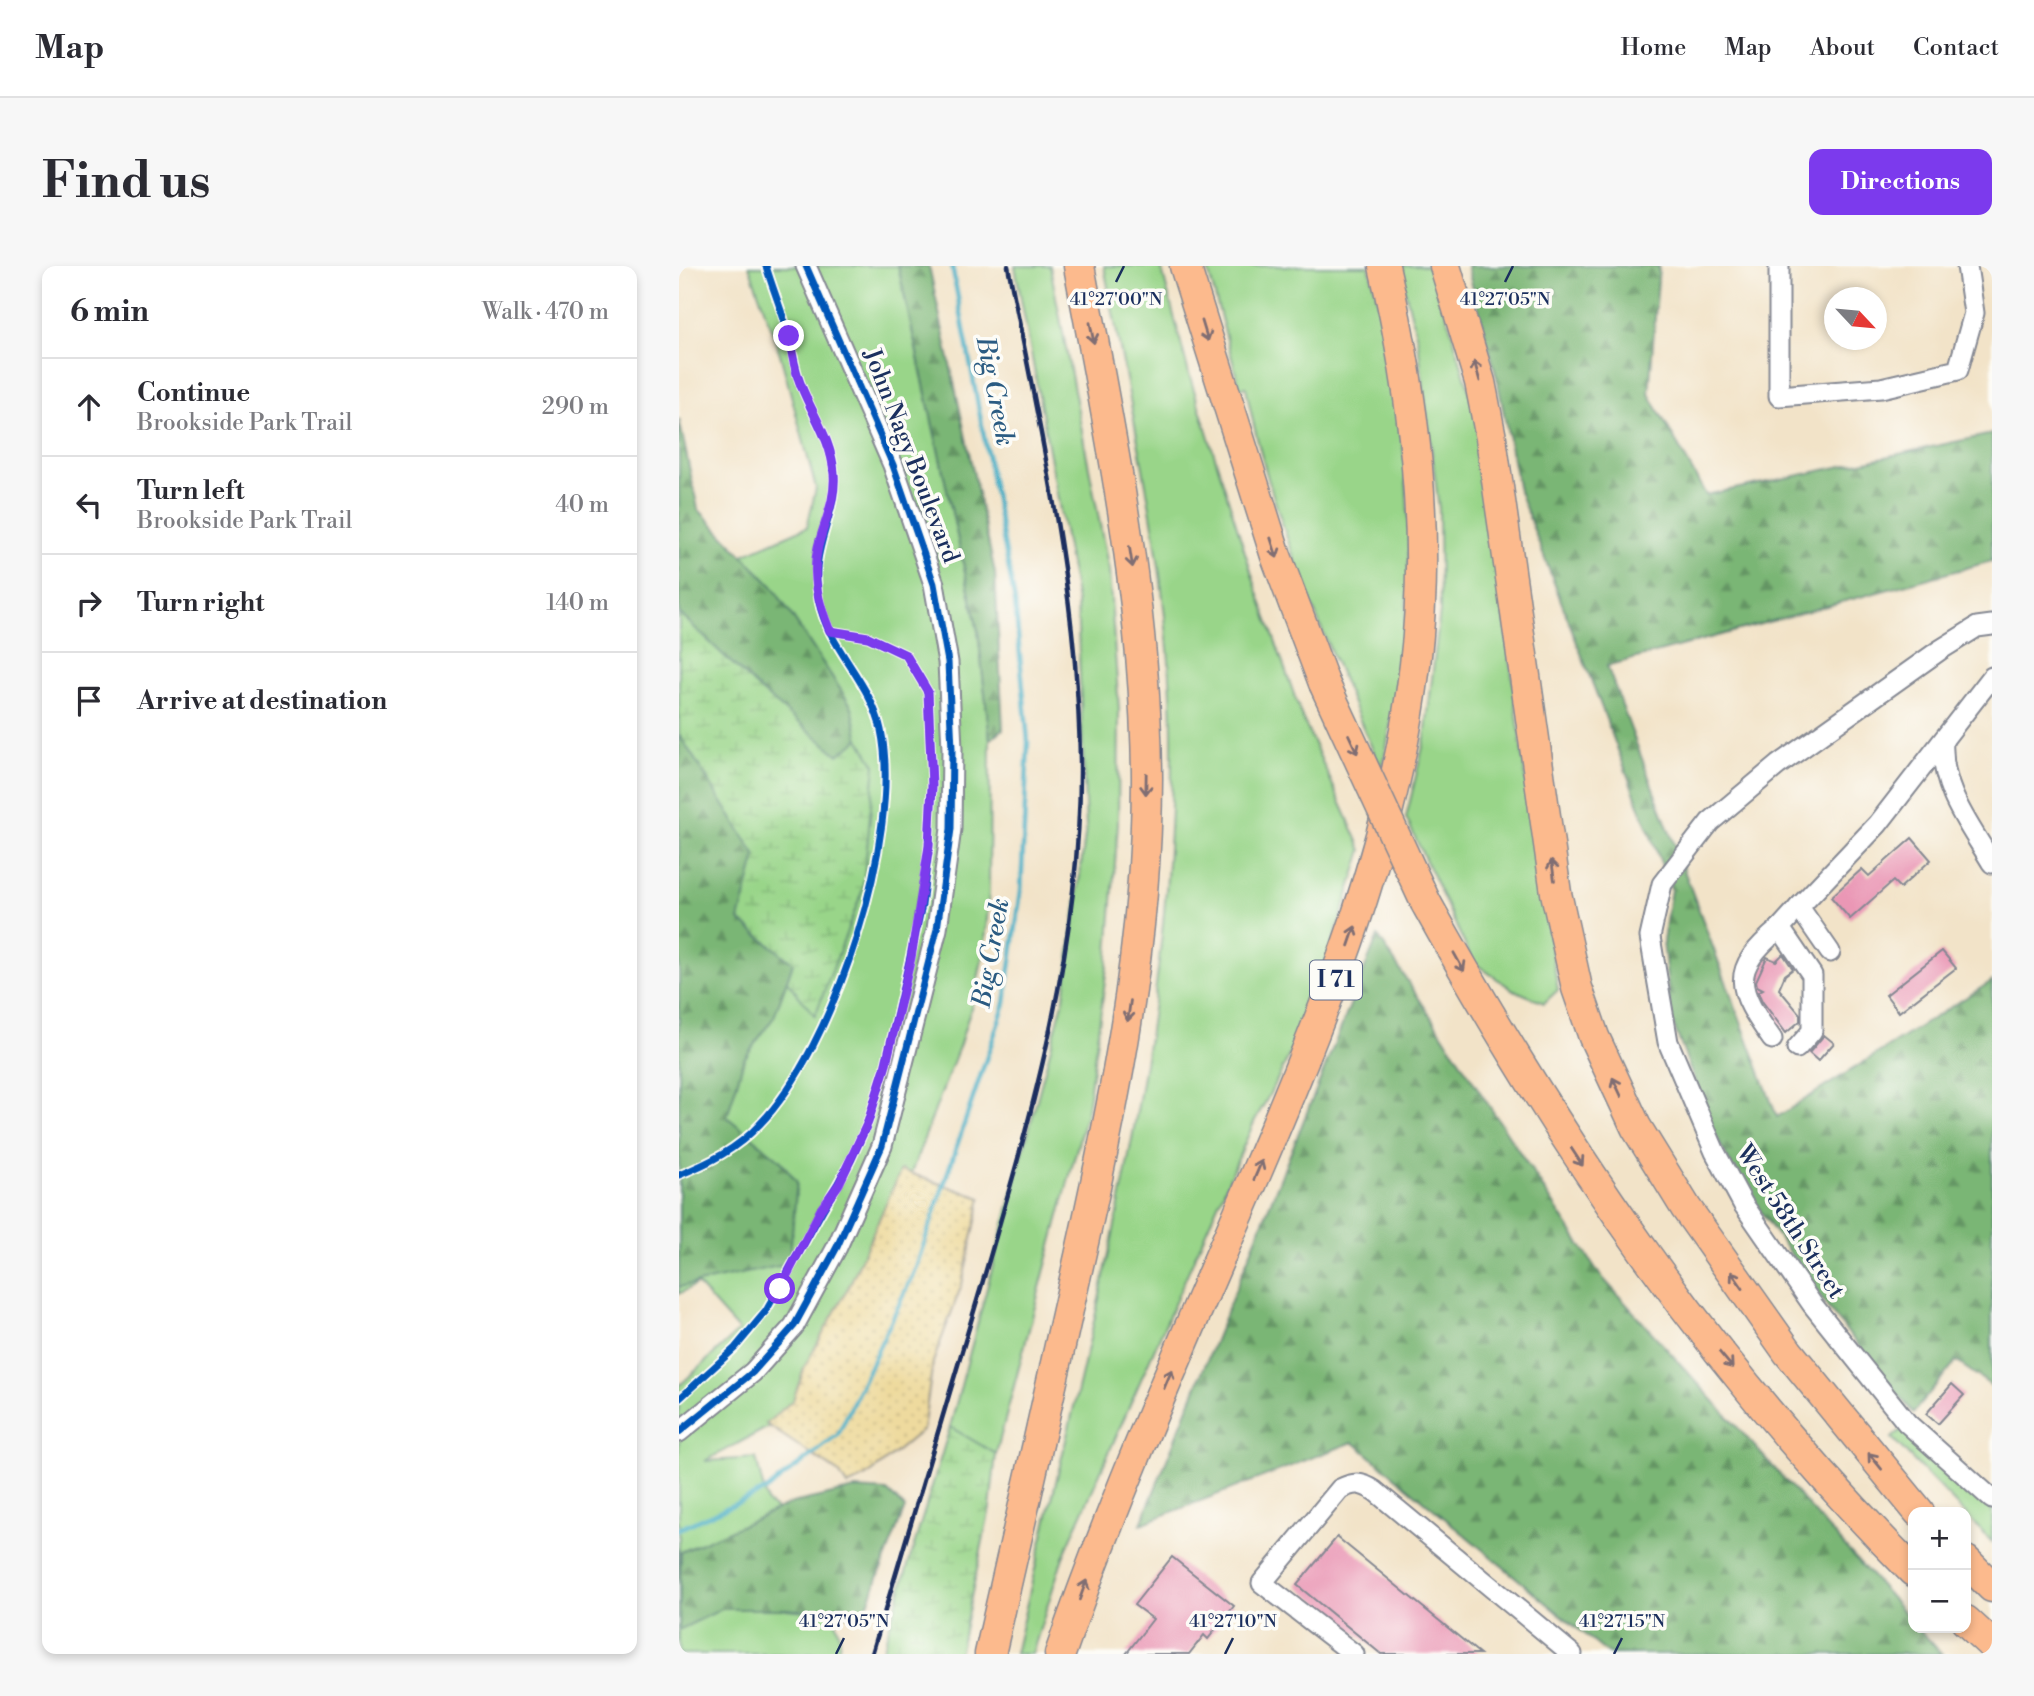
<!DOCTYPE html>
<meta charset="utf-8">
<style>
body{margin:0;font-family:"Libre Bodoni",serif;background:#f7f7f7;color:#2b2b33}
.controls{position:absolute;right:21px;bottom:21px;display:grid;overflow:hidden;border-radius:14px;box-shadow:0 4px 10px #0003}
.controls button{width:63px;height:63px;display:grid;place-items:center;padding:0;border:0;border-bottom:2px solid #e1e1e2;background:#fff;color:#2b2b33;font:35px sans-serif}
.compass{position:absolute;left:1145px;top:21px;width:63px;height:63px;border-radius:50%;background:#fff;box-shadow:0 4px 10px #0003;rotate:116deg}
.stop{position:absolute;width:21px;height:21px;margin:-16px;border:5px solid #7c3aed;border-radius:50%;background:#fff}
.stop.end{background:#7c3aed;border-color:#fff;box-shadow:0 2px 7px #0008}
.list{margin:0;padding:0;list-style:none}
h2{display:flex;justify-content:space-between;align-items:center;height:91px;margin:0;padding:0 28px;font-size:30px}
h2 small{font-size:23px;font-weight:400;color:#7c7c81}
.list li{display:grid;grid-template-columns:46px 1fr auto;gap:21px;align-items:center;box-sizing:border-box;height:98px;padding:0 28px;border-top:2px solid #e1e1e2}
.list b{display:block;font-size:26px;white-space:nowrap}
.list p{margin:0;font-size:23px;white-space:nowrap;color:#7c7c81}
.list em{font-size:23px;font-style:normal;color:#7c7c81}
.icon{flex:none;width:38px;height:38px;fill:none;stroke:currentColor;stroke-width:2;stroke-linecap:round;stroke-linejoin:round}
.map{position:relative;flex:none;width:1313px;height:1388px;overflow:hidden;border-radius:14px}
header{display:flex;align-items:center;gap:42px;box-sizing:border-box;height:98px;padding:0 35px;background:#fff;border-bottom:2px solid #e1e1e2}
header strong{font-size:33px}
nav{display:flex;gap:38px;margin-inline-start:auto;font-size:24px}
.intro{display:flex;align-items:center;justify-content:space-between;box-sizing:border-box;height:168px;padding:0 42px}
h1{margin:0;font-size:49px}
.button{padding:18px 32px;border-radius:14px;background:#7c3aed;color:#fff;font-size:24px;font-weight:700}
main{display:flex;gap:42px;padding:0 42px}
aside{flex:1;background:#fff;border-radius:14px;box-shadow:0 4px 10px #0003}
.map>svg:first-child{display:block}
.green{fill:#99d589;stroke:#5a8274;stroke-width:2}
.forest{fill:url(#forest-firs);stroke:#4a726a;stroke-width:2}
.wetland{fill:url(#wetland-marsh);stroke:#5a8274;stroke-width:2}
.sand{fill:url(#sand-dots);stroke:#84847e;stroke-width:2}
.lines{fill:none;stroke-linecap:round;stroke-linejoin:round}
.stream{stroke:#46aec5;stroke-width:4.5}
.building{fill:#ea97b5}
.minor-casing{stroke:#868993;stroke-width:23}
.highway-casing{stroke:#868993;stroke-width:33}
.minor{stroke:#fff;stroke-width:19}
.highway{stroke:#fcba8d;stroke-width:30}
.rail{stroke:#1b2f5e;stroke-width:4.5}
.highway-bridge-casing{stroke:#868993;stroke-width:33;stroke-linecap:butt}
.highway-bridge{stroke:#fcba8d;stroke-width:30}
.cycleway-casing{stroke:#fdfcf7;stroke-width:11}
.cycleway{stroke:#0057b8;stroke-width:7}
.oneway{stroke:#806e73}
.route{stroke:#7c3aed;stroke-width:9}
.ticks{fill:none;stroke:#1b2f5e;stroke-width:2.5}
.labels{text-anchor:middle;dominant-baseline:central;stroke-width:7;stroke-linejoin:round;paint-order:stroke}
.shield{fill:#fdfcf7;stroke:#5f6c8c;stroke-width:2}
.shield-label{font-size:23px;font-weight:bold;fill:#1b2f5e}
.street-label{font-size:24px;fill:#1b2f5e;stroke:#fdfcf7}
.water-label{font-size:26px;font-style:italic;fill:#2a5b82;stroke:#fdfcf7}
.ticks-label{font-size:18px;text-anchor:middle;fill:#1b2f5e;stroke:#fdfcf7;stroke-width:7;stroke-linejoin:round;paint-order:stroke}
</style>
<header>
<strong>Map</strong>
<nav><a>Home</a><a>Map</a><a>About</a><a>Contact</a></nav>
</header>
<div class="intro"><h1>Find us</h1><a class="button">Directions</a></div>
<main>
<aside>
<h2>6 min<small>Walk · 470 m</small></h2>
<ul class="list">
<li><svg class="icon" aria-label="ahead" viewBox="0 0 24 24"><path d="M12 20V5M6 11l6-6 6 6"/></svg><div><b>Continue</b><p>Brookside Park Trail</p></div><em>290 m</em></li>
<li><svg class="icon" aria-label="left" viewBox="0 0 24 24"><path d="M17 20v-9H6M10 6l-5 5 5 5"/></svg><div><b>Turn left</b><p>Brookside Park Trail</p></div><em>40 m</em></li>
<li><svg class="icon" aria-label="right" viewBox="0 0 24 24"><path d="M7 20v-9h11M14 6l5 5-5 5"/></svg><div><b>Turn right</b></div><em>140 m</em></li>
<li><svg class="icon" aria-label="arrive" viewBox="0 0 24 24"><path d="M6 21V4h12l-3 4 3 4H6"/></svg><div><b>Arrive at destination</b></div></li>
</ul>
</aside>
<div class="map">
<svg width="1313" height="1388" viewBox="0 0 1313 1388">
<defs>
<pattern id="forest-firs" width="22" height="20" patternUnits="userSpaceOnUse" patternTransform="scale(1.75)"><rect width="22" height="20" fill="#7ab675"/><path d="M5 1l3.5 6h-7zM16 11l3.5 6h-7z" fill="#639463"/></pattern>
<pattern id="wetland-marsh" width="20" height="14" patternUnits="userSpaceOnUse" patternTransform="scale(1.75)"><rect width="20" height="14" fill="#99d589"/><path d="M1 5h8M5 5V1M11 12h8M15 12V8" fill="none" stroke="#83b779"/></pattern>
<pattern id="sand-dots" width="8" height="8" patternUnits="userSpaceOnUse" patternTransform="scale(1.75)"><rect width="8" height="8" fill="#eeda9e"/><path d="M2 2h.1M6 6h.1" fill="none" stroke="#ccbb8a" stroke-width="1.8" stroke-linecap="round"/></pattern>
</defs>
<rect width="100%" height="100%" fill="#fdfcf7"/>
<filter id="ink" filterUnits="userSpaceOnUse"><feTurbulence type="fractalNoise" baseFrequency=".0143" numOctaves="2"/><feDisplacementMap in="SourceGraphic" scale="14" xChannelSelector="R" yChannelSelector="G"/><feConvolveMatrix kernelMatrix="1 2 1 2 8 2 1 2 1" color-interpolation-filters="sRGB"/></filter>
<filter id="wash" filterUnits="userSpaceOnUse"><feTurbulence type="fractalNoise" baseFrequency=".00686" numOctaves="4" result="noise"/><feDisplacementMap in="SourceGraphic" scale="28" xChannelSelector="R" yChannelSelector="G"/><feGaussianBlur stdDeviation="1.57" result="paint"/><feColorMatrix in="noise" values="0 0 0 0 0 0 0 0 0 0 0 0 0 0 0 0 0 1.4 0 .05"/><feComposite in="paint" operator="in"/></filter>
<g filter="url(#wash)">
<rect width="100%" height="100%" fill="#f2e3c8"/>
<g class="green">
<polygon points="70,0 219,0 299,365 311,474 310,627 306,678 296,729 281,778 176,1055 99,1156 26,1195 77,1192 88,1237 132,1267 161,1372 159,1388 0,1388 0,1120 60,1065 18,1018 0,1028 0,274 23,307 128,261 137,222 101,88"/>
<polygon points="336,0 371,0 430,305 440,444 439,558 428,701 408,844 317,1188 271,1161 385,732 407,562 398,336"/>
<path d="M425,0H482L510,108L576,318L623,451L683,584C655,675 626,771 576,854L384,1291L353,1388H336C405,1088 496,779 493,469C492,310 454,155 425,0Z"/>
<path d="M528,0H690C720,111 736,232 727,347C722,400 713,453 703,505C651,385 590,249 567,121L561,122Z"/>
<polygon points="720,0 753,0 801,161 853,564 879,724 865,737 833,723 794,696 727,552 746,472 761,345 760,243 739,76"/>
<polygon points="1224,1162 1313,1242 1313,1276 1213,1172"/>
</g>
<g class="forest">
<polygon points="219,0 250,0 316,307 324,463 311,474 299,365"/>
<polygon points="788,0 980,0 970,128 1027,229 1313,168 1313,295 928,400 1098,851 1313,715 1313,1120 1277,1095 1234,1147 1149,1042 1059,913 1034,864 992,752 984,675 992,623 840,225 818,112"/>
<polygon points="0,153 19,243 93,320 173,441 180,473 159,489 82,425 0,347"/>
<polygon points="0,468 77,590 60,654 114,697 95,751 65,793 48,851 101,894 118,916 110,998 0,1021"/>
<polygon points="699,670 921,1009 1234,1356 1234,1362 1239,1362 1263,1388 929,1388 674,1176 462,1258"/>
<polygon points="176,1223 208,1225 226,1242 184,1350 107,1343 43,1343 0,1364 2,1286 113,1237"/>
</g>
<g class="wetland">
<polygon points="0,347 82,425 159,489 180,473 196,499 184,623 136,750 108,715 114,697 60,654 77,590 0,468"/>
<polygon points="271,1161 317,1188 311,1242 280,1388 202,1388"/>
</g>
<path class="sand" d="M222,904L302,932L283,1018L254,1096L244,1164C219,1182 196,1209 168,1220L160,1207L87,1158L114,1134L126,1100L171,1018Z"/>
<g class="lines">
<polyline class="stream" points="0,1263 87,1224 159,1169 236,1004 326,737 342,625 349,476 336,336 273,0"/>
</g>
<g id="blocks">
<g class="building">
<polygon points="1233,572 1252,594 1221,622 1214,615 1171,653 1152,631 1183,603 1190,610"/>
<polygon points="1263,685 1277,702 1220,746 1207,729"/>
<polygon points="1104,688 1114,703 1106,709 1100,723 1121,748 1121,755 1107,767 1083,735 1079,726 1084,723 1078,720 1077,715 1088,691 1097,695"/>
<polygon points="1145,769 1155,777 1139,795 1130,787"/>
<polygon points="1273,1118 1285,1129 1259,1158 1247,1148"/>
<polygon points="658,1271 801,1388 702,1388 618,1319"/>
<polygon points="493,1291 555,1340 529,1373 525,1369 510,1388 447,1388 474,1353 455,1339"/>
</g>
</g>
</g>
<g filter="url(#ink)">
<use href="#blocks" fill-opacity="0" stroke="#868993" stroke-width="2"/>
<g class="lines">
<defs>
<g id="minor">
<polyline points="1100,0 1100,130 1202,122 1279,104 1295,47 1288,0"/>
<polyline points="1313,359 1298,361 1261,384 1099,499 1031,556 983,618 971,671 989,776 1036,886 1064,938 1133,1038 1228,1157 1313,1233"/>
<path d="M1264,475C1261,523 1290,558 1313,597"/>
<polyline points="1151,686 1120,641 1199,558 1313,411"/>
<path d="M1093,773C1058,723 1049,705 1101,662"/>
<polyline points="1118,782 1133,765 1133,709 1101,662 1120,641"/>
<polyline points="0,1166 74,1106 115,1060 158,981 203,880 258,663 272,563 273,483 269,396 255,318 214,199 127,0"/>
<path d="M675,1388L583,1317L661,1223C675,1216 682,1216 696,1225L893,1388"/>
</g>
<g id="highway">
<polyline points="506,0 597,290 645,417"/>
<polyline points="766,0 801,116 812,172 877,627 898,722 915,771 957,861 1007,942 1109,1086 1240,1246"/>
<path d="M747,637C884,884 1034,1104 1234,1305"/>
<polyline points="1287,1295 1313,1321"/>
<polyline points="1287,1355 1313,1379"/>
<path d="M311,1388C340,1261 369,1135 397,1008C434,844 468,681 468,512C467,338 432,170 400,0"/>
<path d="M381,1388C438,1222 511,1062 580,900C649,739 715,575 736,399C752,264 735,131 705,0"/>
</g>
</defs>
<use href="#minor" class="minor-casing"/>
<use href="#highway" class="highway-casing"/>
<use href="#minor" class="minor"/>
<use href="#highway" class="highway"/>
<path class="rail" d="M193,1388C230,1265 266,1141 303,1018C354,844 403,678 401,494C399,327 361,163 329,0"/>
<defs>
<polyline id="highway-bridge" points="645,417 747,637"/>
</defs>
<use href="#highway-bridge" class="highway-bridge-casing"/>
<use href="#highway-bridge" class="highway-bridge"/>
<defs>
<g id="cycleway">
<path d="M0,909C30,897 58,883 80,859C155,783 224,568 202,464C192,416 149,382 140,335C129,281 159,253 155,205C152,174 134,150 123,122C116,105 114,88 110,71C104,47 94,24 87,0"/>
<polyline points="0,1133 56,1082 87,1045 172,894 189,856 206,802 243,639 250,580 253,520 249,426 227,389 189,371 151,365"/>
<polyline points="0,1166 74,1106 115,1060 158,981 203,880 258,663 272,563 273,483 269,396 255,318 214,199 127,0"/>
</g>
</defs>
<use href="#cycleway" class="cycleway-casing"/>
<use href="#cycleway" class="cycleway"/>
</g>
<defs><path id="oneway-shaft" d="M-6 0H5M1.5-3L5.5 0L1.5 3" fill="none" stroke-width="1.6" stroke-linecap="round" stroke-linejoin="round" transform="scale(1.75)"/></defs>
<g class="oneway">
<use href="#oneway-shaft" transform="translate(526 65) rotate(73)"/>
<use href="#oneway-shaft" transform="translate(413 67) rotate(79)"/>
<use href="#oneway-shaft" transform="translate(798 105) rotate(-106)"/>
<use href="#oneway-shaft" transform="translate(595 282) rotate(72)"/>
<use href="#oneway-shaft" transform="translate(452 291) rotate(81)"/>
<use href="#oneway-shaft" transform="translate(674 478) rotate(65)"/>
<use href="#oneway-shaft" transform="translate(467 518) rotate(91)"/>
<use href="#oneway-shaft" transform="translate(874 604) rotate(-98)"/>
<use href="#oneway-shaft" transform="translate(673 670) rotate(-71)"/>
<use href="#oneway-shaft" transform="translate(780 696) rotate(61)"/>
<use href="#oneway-shaft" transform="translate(450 745) rotate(98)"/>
<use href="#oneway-shaft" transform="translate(938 821) rotate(-115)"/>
<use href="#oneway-shaft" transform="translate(898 891) rotate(57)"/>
<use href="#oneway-shaft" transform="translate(579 904) rotate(-67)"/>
<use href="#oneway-shaft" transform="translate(1058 1014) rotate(-125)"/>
<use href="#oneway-shaft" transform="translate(1047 1094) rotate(50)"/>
<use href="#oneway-shaft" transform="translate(489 1113) rotate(-67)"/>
<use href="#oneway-shaft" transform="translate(1196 1195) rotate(-129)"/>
<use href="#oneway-shaft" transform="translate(404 1324) rotate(-70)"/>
</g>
</g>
<g class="lines" filter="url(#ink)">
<path class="route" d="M101,1023L142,943L160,918L189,856L206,802L232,692L250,580L253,520L249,426L227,389L189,371L151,365C140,338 132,311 139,281C145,256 157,235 155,208C153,176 135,151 123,122C116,106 113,88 110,70"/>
</g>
<path class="ticks" d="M437,16L445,0M826,16L834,0M157,1388L165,1372M546,1388L554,1372M935,1388L943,1372"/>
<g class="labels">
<rect class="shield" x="631" y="694.5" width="52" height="39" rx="5"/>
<g class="shield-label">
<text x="657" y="714">I 71</text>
</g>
<g class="street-label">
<text transform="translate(232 190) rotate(69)">John Nagy Boulevard</text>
<text transform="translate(1111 956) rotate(57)">West 58th Street</text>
</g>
<g class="water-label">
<text transform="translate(316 125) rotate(79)">Big Creek</text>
<text transform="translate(312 687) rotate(-80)">Big Creek</text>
</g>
</g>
<g class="ticks-label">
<text x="437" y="39">41°27'00"N</text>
<text x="826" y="39">41°27'05"N</text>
<text x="165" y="1361">41°27'05"N</text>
<text x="554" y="1361">41°27'10"N</text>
<text x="943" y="1361">41°27'15"N</text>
</g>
</svg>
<div class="controls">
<button>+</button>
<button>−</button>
</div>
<svg class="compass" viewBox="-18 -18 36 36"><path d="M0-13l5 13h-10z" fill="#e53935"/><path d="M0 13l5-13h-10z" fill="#7c7c81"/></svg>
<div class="stop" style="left:101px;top:1023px"></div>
<div class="stop end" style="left:110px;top:70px"></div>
</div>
</main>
